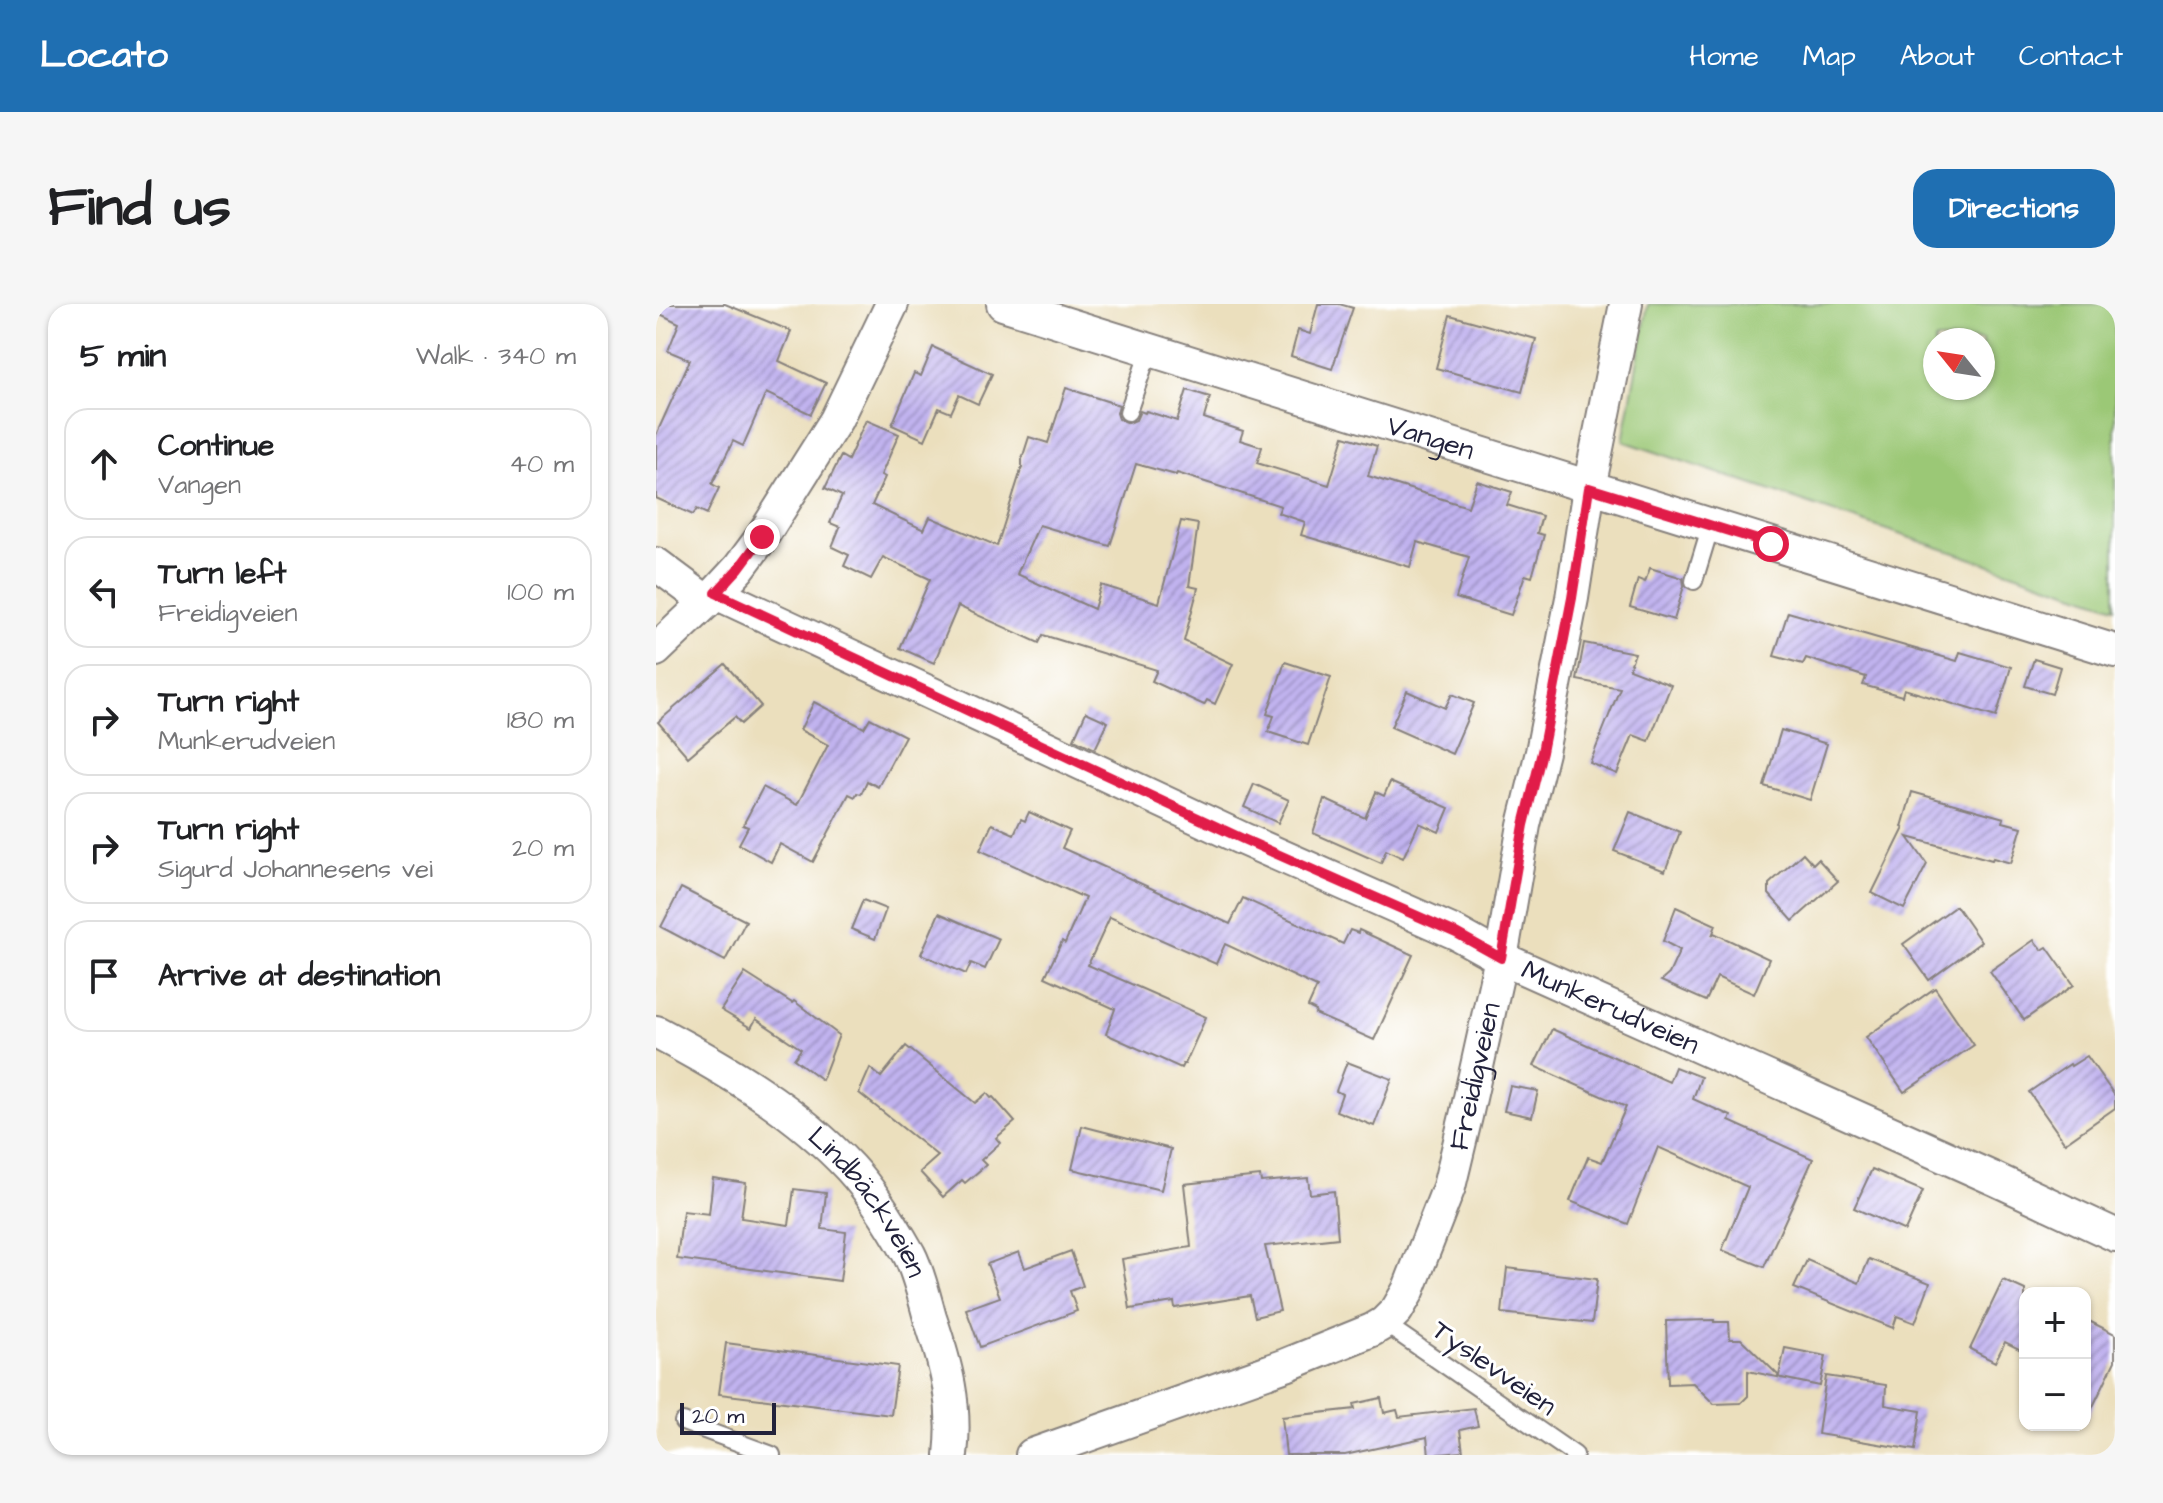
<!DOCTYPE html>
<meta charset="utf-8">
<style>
body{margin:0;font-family:"Architects Daughter",sans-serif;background:#f6f6f6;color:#202124}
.controls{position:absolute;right:24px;bottom:24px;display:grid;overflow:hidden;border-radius:16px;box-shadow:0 2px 6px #0004}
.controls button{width:72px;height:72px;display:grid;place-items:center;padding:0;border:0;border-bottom:2px solid #e0e0e0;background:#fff;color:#202124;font:40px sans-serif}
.compass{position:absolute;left:1267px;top:24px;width:72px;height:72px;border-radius:50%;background:#fff;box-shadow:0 2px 6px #0004;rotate:300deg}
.scale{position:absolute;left:24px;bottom:20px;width:96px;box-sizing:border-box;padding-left:8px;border:4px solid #22223b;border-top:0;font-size:22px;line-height:28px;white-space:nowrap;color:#22223b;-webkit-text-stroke:6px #fff;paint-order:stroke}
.stop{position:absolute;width:24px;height:24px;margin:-18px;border:6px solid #e11d48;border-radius:50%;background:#fff}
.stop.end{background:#e11d48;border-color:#fff;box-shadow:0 2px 8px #0008}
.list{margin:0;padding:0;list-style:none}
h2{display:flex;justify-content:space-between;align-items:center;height:104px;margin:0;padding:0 32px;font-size:34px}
h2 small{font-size:26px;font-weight:400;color:#757577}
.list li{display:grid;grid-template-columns:52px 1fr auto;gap:24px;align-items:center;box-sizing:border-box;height:112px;margin:0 16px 16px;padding:0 16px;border:2px solid #e0e0e0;border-radius:24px}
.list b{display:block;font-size:30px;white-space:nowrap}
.list p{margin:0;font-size:26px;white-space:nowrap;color:#757577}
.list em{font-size:26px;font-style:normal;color:#757577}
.icon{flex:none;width:44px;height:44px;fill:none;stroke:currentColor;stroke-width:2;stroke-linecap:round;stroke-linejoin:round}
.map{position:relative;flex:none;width:1459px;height:1151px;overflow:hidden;border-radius:24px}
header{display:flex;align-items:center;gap:48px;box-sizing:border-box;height:112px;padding:0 40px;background:#1f6fb2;color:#fff}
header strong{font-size:38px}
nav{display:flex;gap:44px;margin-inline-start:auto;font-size:28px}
.intro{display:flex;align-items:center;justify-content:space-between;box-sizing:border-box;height:192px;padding:0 48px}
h1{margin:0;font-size:56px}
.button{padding:20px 36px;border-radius:24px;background:#1f6fb2;color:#fff;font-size:28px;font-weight:700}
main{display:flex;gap:48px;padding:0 48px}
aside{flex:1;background:#fff;border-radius:24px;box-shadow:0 2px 6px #0004}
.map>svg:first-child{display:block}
.pitch{fill:#9bc876;stroke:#5e7558;stroke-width:2;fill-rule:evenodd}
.building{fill:url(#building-hatch)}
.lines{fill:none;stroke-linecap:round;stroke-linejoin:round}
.lane-casing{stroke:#86807c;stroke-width:20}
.street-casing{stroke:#86807c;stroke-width:36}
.lane{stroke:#fff;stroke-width:16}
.street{stroke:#fff;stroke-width:32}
.route{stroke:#e11d48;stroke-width:10}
.labels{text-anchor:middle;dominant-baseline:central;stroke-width:6;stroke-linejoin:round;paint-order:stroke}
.street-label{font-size:28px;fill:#22223b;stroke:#fff}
</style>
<header>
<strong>Locato</strong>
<nav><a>Home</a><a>Map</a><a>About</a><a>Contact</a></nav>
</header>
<div class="intro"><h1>Find us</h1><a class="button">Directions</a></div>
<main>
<aside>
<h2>5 min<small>Walk · 340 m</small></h2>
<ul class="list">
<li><svg class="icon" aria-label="ahead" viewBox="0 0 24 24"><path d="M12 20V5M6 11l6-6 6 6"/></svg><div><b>Continue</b><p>Vangen</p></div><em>40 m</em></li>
<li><svg class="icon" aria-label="left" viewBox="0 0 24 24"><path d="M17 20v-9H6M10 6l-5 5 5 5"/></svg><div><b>Turn left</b><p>Freidigveien</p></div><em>100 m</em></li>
<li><svg class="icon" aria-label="right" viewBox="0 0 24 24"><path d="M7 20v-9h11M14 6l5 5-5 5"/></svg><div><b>Turn right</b><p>Munkerudveien</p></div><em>180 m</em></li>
<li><svg class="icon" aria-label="right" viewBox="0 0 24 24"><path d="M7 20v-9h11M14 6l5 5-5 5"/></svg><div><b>Turn right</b><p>Sigurd Johannesens vei</p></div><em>20 m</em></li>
<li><svg class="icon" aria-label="arrive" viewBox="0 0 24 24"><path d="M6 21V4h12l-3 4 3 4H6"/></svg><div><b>Arrive at destination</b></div></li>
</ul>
</aside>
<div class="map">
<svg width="1459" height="1151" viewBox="0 0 1459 1151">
<defs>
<pattern id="building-hatch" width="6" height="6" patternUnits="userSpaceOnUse" patternTransform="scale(2)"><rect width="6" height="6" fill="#c1b3ef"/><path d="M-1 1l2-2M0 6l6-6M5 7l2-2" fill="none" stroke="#9c91c3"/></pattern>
</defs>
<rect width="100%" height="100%" fill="#fff"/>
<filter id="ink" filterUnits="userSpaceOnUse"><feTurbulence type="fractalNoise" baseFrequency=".0125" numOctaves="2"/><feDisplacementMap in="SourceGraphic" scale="16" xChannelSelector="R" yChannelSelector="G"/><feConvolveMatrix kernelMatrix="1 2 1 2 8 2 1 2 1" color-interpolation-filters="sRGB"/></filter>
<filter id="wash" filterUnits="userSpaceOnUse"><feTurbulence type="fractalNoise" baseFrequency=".006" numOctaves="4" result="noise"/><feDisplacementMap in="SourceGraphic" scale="32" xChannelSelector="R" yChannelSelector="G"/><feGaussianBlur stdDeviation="1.8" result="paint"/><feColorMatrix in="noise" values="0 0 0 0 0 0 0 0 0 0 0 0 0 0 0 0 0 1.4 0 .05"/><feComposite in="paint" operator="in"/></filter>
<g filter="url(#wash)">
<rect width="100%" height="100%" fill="#ebdfbd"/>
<path class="pitch" d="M992,0H1459V303L967,137ZM1279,36H1327V84H1279Z"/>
<g id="blocks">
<g class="building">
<polygon points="0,0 69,0 135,27 123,57 170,79 155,110 110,89 87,142 77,137 56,180 63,184 51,210 41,205 37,211 0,194 0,131 34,56 12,47 23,19 0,8"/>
<polygon points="662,0 683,0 697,4 676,65 635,52 642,26 654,30"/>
<polygon points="794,11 880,35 866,88 780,64"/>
<polygon points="277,43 336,70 322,100 303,91 295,109 283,104 269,136 236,121 258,69 265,72"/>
<polygon points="410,84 463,101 461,109 463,115 473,119 480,116 484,107 489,109 490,107 521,117 531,86 554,93 548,114 587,127 584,136 606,143 601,159 673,181 688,132 721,142 712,172 812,203 821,177 856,188 851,201 886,212 881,229 888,231 876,273 869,271 855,311 800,294 813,253 761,238 754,263 645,231 649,218 622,209 625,202 521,169 520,171 480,160 454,242 383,221 361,270 438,305 445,281 503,299 525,217 542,220 533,282 542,284 528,337 577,360 559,400 551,396 548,401 496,377 501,366 387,331 383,339 302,302 278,359 244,344 274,275 227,253 215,275 188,262 193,251 176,243 184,223 174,219 186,192 169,184 185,152 192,156 210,116 243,130 225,171 229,173 216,201 268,226 274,213 341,242 366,163 366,155 373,133 392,139"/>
<polygon points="994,264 1027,274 1028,282 1018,316 974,303 982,275 989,278"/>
<polygon points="1132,308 1301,357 1304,348 1355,363 1340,413 1248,385 1246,392 1207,381 1210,373 1150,354 1147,360 1118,352"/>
<polygon points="928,339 979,349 973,365 1015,381 993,437 977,431 961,470 934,459 964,384 921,376"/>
<polygon points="1378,355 1404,363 1396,390 1369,382"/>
<polygon points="629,358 675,373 652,441 612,428 618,412 611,410"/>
<polygon points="69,360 105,402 85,420 79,413 32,453 2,418"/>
<polygon points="751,387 789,404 796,390 818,399 796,450 735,423"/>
<polygon points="158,398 208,424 214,414 249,432 222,483 211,477 205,490 201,489 199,493 193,490 157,558 124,540 115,558 83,540 92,523 87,521 107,483 141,501 172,441 144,426"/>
<polygon points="430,408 452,418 439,445 418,435"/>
<polygon points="1125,426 1171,440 1154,496 1108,482"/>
<polygon points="734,478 793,504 783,528 763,519 747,554 730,546 725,559 657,529 668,495 709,514 720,488 728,492"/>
<polygon points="598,480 633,496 622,519 588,503"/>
<polygon points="1256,488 1348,514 1347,518 1366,523 1355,559 1337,554 1336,556 1252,533 1271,560 1248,605 1216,589 1248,524 1246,523"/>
<polygon points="373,508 414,527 406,544 574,620 587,594 687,640 694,626 702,629 703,626 757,651 718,736 659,710 660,707 652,703 661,683 569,640 560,660 454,613 432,661 550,713 529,760 527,760 525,764 450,730 459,705 389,673 406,637 409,639 429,594 324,546 336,520 358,530 365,515 369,517"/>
<polygon points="974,508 1024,528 1009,567 958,547"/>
<polygon points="1147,549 1157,560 1162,555 1182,577 1137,617 1113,590 1113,580"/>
<polygon points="25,584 90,617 69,657 5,623"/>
<polygon points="207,596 230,605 219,635 195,625"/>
<polygon points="1300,602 1325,638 1273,676 1247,640"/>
<polygon points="1020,603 1060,621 1056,632 1058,629 1113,655 1098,690 1061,673 1050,697 1005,677 1013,670 1024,646 1007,637"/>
<polygon points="283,609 343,635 329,665 315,659 310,670 265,650"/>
<polygon points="1378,636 1386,646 1391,643 1418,681 1368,716 1334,667"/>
<polygon points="89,669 136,699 138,697 183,731 166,776 138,755 145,745 100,715 95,724 65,706"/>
<polygon points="1279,684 1318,741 1248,788 1210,733"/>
<polygon points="896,725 1013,778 1019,763 1045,773 1037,795 1075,812 1073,817 1157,855 1108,963 1066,946 1092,883 1002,843 972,920 914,897 932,853 946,858 970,803 878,762"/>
<polygon points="250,742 319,799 331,789 335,794 337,793 359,818 340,834 344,839 325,856 330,861 309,879 306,876 287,893 264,868 282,852 203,789 214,764 225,773"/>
<polygon points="1431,752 1459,792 1459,804 1409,839 1373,788 1414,760 1415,762"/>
<polygon points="691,758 736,775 718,822 680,807 686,790 680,787"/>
<polygon points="854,782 882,787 876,813 848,807"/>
<polygon points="426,822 515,845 505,886 416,865"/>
<polygon points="1216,865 1267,887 1249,927 1198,904"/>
<polygon points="604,872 605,878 652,874 654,890 678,887 682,934 609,942 624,1007 599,1013 594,992 519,1004 518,998 474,1005 466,955 535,943 528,880"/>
<polygon points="57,874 90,879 85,914 133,921 138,885 170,889 166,925 190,928 184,977 21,955 27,907 53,910"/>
<polygon points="415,947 427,982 414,987 421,1007 324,1043 310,1005 344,993 331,960 363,948 369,964"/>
<polygon points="1213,955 1274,979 1259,1019 1241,1012 1237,1024 1138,984 1151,956 1203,979"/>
<polygon points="851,964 941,975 936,1019 846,1009"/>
<polygon points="1347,976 1369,986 1369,1048 1349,1038 1339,1058 1314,1045"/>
<polygon points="1429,1015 1459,1030 1459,1057 1429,1119"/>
<polygon points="1058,1016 1058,1018 1073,1018 1074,1035 1085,1035 1123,1072 1129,1044 1170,1052 1164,1082 1092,1067 1092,1092 1085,1099 1058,1100 1037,1079 1012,1080 1010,1017"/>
<polygon points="70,1039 242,1062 235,1111 63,1090"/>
<polygon points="1170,1072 1230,1081 1229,1101 1265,1107 1259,1146 1162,1130"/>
<polygon points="725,1094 728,1109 741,1106 743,1113 818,1104 822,1122 804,1126 807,1148 773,1151 771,1133 689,1151 630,1151 626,1113 699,1105 698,1100"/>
</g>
</g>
</g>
<g filter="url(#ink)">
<use href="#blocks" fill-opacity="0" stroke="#86807c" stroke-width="2"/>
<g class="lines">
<defs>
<g id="lane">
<polyline points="472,108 493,47"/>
<polyline points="1038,277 1055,221"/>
<polyline points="728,1019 919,1151"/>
<polyline points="27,1118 116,1151"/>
</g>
<g id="street">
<path id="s1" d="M347,0L1459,347"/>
<polyline points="0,260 51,298"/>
<path id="s2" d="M60,289L587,535L800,629L845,654L1341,876L1459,931"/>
<polyline points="0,346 60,289 83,264 106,233 180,116 236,0"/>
<path id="s3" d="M0,728C70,765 140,806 194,864C217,889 236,920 253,950C263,969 268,993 274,1014C290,1061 301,1100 295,1151"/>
<path id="s4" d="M376,1151L630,1061L716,1026L728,1019L741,1006L752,987L793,883L810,812L845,654L868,521L886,448L916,294L933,184L970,0"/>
</g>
</defs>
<use href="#lane" class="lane-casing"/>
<use href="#street" class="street-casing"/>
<use href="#lane" class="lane"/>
<use href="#street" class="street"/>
</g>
</g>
<g class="lines" filter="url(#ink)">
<polyline class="route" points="106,233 83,264 60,289 587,535 800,629 845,654 868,521 886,448 916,294 933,184 1115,240"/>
</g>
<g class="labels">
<g class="street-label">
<text stroke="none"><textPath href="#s1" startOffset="448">Vangen</textPath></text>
<text stroke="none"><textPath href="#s2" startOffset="986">Munkerudveien</textPath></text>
<text stroke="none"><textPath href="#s4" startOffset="642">Freidigveien</textPath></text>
<text stroke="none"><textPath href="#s3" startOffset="276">Lindbäckveien</textPath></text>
<text transform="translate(838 1064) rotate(35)">Tyslevveien</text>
</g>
</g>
</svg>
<div class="controls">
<button>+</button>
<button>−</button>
</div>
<svg class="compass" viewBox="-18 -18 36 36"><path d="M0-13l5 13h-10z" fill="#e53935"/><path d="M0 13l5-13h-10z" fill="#757577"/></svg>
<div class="scale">20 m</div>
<div class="stop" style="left:1115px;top:240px"></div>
<div class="stop end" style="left:106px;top:233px"></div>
</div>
</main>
